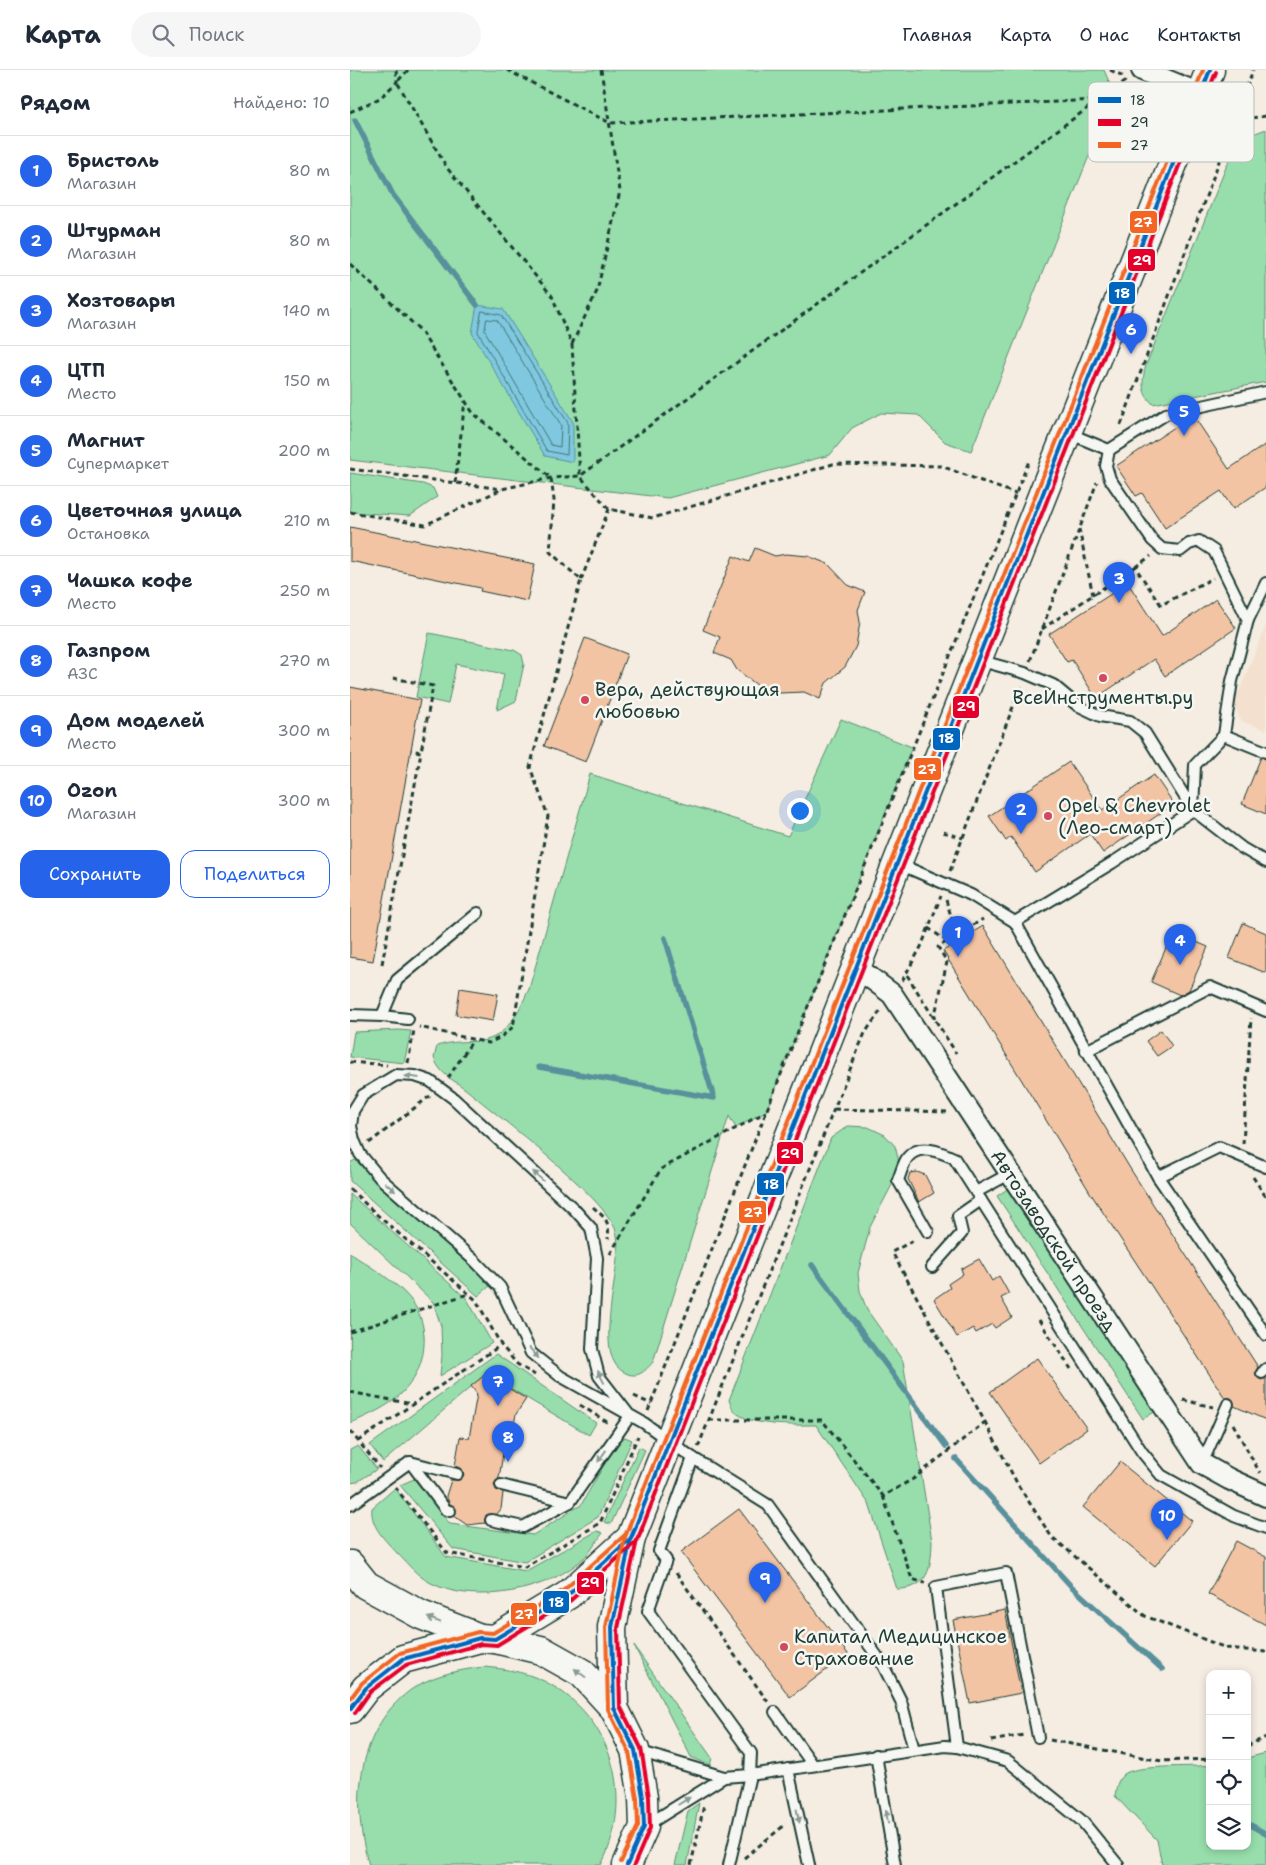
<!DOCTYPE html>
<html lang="ru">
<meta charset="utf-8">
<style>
body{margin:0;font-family:"Shantell Sans",sans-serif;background:#f6f6f7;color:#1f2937}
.controls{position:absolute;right:15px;bottom:15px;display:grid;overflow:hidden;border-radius:10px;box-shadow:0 2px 8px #0003}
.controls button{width:45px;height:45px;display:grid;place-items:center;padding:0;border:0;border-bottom:1px solid #e0e1e3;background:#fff;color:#1f2937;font:25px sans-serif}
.you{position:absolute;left:449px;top:740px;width:18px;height:18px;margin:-12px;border:4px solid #fff;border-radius:50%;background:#1a73e8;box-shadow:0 0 0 8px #1a73e833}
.badge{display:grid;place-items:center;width:32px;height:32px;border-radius:50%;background:#2563eb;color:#fff;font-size:16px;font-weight:700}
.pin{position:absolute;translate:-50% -41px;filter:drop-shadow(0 1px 2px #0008)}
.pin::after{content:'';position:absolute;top:26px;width:18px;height:15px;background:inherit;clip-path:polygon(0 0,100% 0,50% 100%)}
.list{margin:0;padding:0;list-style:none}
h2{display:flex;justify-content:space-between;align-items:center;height:65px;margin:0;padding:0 20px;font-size:21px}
h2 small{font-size:16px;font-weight:400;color:#747a83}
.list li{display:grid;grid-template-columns:32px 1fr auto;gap:15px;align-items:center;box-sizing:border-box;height:70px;padding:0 20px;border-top:1px solid #e0e1e3}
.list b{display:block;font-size:19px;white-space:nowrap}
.list p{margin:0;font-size:16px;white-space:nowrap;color:#747a83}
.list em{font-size:16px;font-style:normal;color:#747a83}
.actions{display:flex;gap:10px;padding:15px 20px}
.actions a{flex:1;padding:11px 0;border:1px solid #2563eb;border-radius:15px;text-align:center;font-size:18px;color:#2563eb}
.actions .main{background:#2563eb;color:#fff}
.icon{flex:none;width:28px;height:28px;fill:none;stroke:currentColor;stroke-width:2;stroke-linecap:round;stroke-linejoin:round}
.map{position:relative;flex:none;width:916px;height:1795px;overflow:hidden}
header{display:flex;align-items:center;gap:30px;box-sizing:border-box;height:70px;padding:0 25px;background:#fff;border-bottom:1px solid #e0e1e3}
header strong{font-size:24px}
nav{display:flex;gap:28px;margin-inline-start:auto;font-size:18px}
.search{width:350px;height:45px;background:#f6f6f7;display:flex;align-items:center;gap:12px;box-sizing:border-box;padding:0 18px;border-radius:28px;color:#747a83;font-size:19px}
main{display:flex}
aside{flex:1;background:#fff}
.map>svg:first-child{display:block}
.built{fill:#f4e0cf}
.green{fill:#97deac;stroke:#5b8e70}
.water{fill:#7fc8df;stroke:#59909b}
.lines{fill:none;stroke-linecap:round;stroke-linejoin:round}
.shore{stroke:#457578;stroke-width:1}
.stream{stroke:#59909b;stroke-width:5.5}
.building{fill:#f3c4a3;stroke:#1f3d34}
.service-casing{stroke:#1f3d34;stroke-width:14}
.minor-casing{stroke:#1f3d34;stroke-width:24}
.secondary-casing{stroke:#1f3d34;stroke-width:31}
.path{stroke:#1f3d34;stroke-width:3;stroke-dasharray:5 4;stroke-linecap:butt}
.service{stroke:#f6f6f2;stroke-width:10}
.minor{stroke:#f6f6f2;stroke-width:20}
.secondary{stroke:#f6f6f2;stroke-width:28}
.bus-1-casing{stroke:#f6f6f2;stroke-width:8}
.bus-2-casing{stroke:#f6f6f2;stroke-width:8}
.bus-3-casing{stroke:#f6f6f2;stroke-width:8}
.bus-1{stroke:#0065bd;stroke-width:4}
.bus-2{stroke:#e4002b;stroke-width:4}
.bus-3{stroke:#f26522;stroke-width:4}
.oneway{fill:#8a9a93}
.poi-dot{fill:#d1495b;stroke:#f6f6f2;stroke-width:2}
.labels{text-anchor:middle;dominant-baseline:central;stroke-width:5;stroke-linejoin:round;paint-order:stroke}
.poi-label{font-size:19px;fill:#1f3d34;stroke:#f6f6f2;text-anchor:start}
.street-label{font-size:19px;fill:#1f3d34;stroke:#f6f6f2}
.key{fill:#f6f6f2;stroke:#b6beb9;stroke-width:1}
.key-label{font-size:14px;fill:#1f3d34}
.line-badge{stroke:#f6f6f2;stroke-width:2}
.badge-label{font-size:14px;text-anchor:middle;font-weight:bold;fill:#fff}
</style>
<header>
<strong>Карта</strong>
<div class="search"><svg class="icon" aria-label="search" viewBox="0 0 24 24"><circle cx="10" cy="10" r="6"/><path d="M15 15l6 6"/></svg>Поиск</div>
<nav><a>Главная</a><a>Карта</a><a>О нас</a><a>Контакты</a></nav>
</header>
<main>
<aside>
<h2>Рядом<small>Найдено: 10</small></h2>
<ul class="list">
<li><span class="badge">1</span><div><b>Бристоль</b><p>Магазин</p></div><em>80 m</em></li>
<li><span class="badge">2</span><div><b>Штурман</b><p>Магазин</p></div><em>80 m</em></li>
<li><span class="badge">3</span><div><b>Хозтовары</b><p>Магазин</p></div><em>140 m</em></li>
<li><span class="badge">4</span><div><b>ЦТП</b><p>Место</p></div><em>150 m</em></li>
<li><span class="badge">5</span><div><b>Магнит</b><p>Супермаркет</p></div><em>200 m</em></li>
<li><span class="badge">6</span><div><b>Цветочная улица</b><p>Остановка</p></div><em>210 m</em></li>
<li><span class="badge">7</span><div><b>Чашка кофе</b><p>Место</p></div><em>250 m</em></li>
<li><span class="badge">8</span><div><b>Газпром</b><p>АЗС</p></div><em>270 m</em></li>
<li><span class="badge">9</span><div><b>Дом моделей</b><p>Место</p></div><em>300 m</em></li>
<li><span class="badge">10</span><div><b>Ozon</b><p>Магазин</p></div><em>300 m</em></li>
</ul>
<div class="actions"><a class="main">Сохранить</a><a>Поделиться</a></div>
</aside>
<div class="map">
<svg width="916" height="1795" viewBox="0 0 916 1795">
<rect width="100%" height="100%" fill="#f5ece2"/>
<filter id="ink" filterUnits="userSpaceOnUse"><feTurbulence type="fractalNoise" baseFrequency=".02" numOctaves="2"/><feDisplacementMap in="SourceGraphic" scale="10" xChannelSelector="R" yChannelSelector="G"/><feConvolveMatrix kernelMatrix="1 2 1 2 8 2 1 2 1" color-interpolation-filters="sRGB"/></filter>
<g filter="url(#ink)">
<polygon class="built" points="916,556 916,660 891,651 884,634"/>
<g class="green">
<polygon points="0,0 754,0 760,14 759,36 621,381 595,372 568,345 531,343 502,358 480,385 318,428 0,390"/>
<path d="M916,59V312L803,334C790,322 792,311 796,295L883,80L898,66Z"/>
<polygon points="0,403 73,414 83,418 87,427 60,446 0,442"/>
<polygon points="79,563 164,580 172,585 174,594 166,631 147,640 154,604 106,594 98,634 66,627"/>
<path d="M491,649L562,677L416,1041L386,1058L379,1046L303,1292C296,1300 289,1308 278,1304C237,1290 276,1194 266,1161C256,1128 149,1047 118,1021C103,1009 91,1006 84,988L87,976C102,971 115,972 130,971C157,969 169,940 179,919L240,704L438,766Z"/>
<polygon points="49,960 61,961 54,993 0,987 4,962"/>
<path d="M498,1056L518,1057L535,1065L545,1076L549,1092L545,1109L520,1157L508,1203L510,1221L517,1240L553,1291L582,1471C581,1498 579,1519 547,1519L519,1434L466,1355C445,1355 400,1357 384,1341C382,1338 380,1333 379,1330L481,1068Z"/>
<polygon points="5,1090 141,1215 128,1226 0,1111 0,1093"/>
<polygon points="659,1118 806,1341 793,1349 647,1126"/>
<polygon points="0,1124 117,1229 142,1273 90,1306 92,1285 91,1256 83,1232 0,1153"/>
<path d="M0,1183C20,1197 46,1211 61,1230C83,1259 76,1300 51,1324C38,1337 17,1346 1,1353Z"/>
<polygon points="146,1284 246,1353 239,1365 136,1304 33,1392 20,1375"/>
<polygon points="275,1367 282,1370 248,1447 175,1492 103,1479 50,1415 64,1409 100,1454 183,1465 231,1435 263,1379"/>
<polygon points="8,1376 27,1399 7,1412 0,1413 0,1380"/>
<polygon points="289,1377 295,1380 261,1454 254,1452"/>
<path d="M45,1418L96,1487L176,1501L247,1461L253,1463C247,1470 242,1480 235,1487C200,1521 125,1536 81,1513C67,1506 58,1494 47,1483C35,1470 20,1456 22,1438Z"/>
<polygon points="284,1576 362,1688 360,1695 341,1687"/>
<path d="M134,1597C158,1599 182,1603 203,1616C265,1653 284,1732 251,1795H19C0,1734 7,1655 65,1617C86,1604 110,1600 134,1597Z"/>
<path d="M916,1683V1795H812L807,1770L765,1726C766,1718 767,1711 773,1705C784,1694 842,1698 860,1695V1776H897V1688Z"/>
<polygon points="349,1733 337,1795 325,1795 338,1741"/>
</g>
<polygon class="water" points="127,235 153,239 223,352 223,392 195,386 122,263"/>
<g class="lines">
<g class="shore">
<polygon points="132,241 151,245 218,353 217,385 197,381 128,262"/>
<polygon points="137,249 147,250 211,355 210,377 201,375 135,261"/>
</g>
<g class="stream">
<polyline points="5,50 43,125 127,235"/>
<polyline points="189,997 364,1028 315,868"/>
<polyline points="462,1195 596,1376"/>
<polyline points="606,1389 720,1515 812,1599"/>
<polyline points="897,1753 916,1764"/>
</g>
</g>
<g class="building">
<polygon points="843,345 879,399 916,374 916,417 883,439 871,421 815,458 792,423 786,426 766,396"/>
<polygon points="0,457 185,494 177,531 130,521 131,518 0,491"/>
<polygon points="405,478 425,486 436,484 458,486 478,494 498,515 515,522 508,540 510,552 506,576 495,597 476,613 470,629 454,622 430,623 407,615 387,600 381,590 364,583 370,567 353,560 383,486 399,492"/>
<polygon points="778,513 812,566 866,529 886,558 815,606 804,589 746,628 722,590 717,592 699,564"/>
<polygon points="235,568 277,584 236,692 194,676"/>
<polygon points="0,617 70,630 23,891 0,887"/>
<polygon points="911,687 916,689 916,744 892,734"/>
<polygon points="719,692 752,740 804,705 824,734 753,783 740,764 685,802 661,767 656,771 639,746"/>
<polygon points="893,853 916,863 916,903 879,888"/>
<polygon points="633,856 781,1100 908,1297 905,1302 907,1307 911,1310 916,1308 916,1350 884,1336 881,1328 875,1328 741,1124 593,881"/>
<polygon points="823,862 858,877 839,920 830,925 801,912"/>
<polygon points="110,918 148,924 143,951 106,945"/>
<polygon points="811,960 822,976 807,986 796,971"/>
<polygon points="567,1102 575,1105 584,1123 569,1132 558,1109 560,1103"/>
<polygon points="629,1189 642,1211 649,1206 659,1224 651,1228 662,1247 645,1258 642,1254 626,1263 623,1258 607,1267 584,1229 600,1218 598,1214 613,1204 611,1199"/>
<polygon points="687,1288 737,1359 689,1393 640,1322"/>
<polygon points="136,1304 176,1329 166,1344 163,1360 157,1359 149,1408 144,1414 146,1420 153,1423 151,1439 147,1444 136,1445 135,1453 117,1455 104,1446 106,1439 100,1434 96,1426 101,1410 109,1410 114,1405 112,1399 105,1396 110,1367 119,1368 127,1324 121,1316"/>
<polygon points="770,1392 842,1451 805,1496 733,1437"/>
<polygon points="389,1439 498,1584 440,1627 331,1482"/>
<polygon points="886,1471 916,1487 916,1555 858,1524"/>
<polygon points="655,1540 671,1623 620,1633 603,1550"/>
</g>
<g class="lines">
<defs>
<g id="service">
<polyline points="916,322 816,344 759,380 756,396 760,409 802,470 812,479 830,481 839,474 849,471 864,481 898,550 882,611 874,665 845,695 843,740 892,778 916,792"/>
<polyline points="718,363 759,380"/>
<polyline points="898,550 916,513"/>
<polyline points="628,590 675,603 703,615 727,635 750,646 780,651 795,663 843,740 762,793 665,852"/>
<polyline points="874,665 916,682"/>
<polyline points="549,794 621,825 665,852 808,1107 916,1265"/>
<polyline points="0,945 32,946 47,910 128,843"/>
<polyline points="32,946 58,949"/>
<polyline points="736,981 860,917 916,941"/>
<polyline points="808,1107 869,1077 916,1097"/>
<polyline points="626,1122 661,1103"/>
<path d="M578,1162L548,1110C551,1103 553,1093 558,1087C570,1073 591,1082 604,1088L792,1382L811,1405L884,1446L916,1458"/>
<polyline points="582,1197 612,1163 608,1146 631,1130"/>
<polyline points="912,1303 916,1299"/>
<polyline points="280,1346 249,1306 242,1279 247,1188 241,1158 224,1139 103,1028 80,1011 65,1006 46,1005 13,1025 3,1041 1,1056 4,1070 10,1084 30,1108 125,1191 150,1217 181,1283 210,1306 294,1353 343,1388 418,1435 532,1593 551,1631 564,1680"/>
<polyline points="343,1388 309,1481 316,1490 298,1541 401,1683 400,1705 379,1795"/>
<polyline points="60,1392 96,1440 100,1441"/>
<polyline points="852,1394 878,1334"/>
<polyline points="151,1415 220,1432"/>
<polyline points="0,1435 60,1392 107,1404"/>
<polyline points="141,1450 173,1457 220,1432 280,1346"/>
<polyline points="425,1642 463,1695"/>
<polyline points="607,1677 586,1517 656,1503 688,1667"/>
<polyline points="288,1681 374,1707 400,1705 595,1676 607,1677 658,1691 732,1751 768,1795"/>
<polyline points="526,1685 545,1795"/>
<polyline points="438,1699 459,1795"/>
<polyline points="297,1755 374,1707"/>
</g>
<g id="minor">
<polyline points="792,0 850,24"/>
<path id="s1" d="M506,897L542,924L852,1394L879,1409L916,1426"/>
</g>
<g id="secondary">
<polyline points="0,1495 16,1515 71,1545 130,1568"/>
<polyline points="145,1569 218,1525 281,1468 860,0"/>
<polyline points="264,1638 262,1557 281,1468"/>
<polyline points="0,1639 16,1618 53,1589 130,1568 145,1569 191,1580 232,1603 264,1638 285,1680 293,1727 294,1757 277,1795"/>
</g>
</defs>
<use href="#service" class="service-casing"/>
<use href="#minor" class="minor-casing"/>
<use href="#secondary" class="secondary-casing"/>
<g class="path">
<polyline points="58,0 47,12 97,98 202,226 222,275 230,406 259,439 303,448 483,394 591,396 666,424"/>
<polyline points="157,0 260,53 747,30"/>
<polyline points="760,0 776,7"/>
<polyline points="810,28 813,56"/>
<polyline points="0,42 30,28 47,12 46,0"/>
<polyline points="884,50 916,46"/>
<polyline points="0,194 70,260 123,343 201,408 204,430 200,482 231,510 180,697 198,746 163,957 151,967 139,973 69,957"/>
<polyline points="222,274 247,221 270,121 251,0"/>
<polyline points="771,355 903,0"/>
<polyline points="0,399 152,419"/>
<polyline points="105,413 115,331"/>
<polyline points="0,442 75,455 152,419 201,408 230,406 778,9"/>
<polyline points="729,459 743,525"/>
<polyline points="785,497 801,486"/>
<polyline points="231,510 259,439"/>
<polyline points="692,559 785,497 811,535 863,508"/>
<polyline points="680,591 747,412"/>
<polyline points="43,608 83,616 71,682"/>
<polyline points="593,762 613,768"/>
<polyline points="600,801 671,616"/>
<polyline points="596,830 607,865"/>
<polyline points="578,858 597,871"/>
<polyline points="32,894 71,682 61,680"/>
<polyline points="557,905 606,983"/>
<polyline points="552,911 571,877 591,826"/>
<polyline points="584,949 597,892 588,877 633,849"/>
<polyline points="0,992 37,995"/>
<polyline points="58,993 64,960"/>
<polyline points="98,1008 123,970"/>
<polyline points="484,1039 599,1042"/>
<polyline points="19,1073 80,1026"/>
<polyline points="893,1074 901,948"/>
<polyline points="903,1107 916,1127"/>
<polyline points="0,1119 25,1143 126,1230 151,1275 167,1294 185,1305"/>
<path d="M243,1137C256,1149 260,1151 258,1169"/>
<polyline points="260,1184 311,1099 416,1042"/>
<polyline points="689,1250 721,1299"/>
<polyline points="0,1262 118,1224"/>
<polyline points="0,1322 62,1334"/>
<polyline points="284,1326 301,1334"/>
<polyline points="833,1330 863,1337"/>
<polyline points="230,1335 260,1354"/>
<polyline points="298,1341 452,951 679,391"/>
<polyline points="359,1350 472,1350 533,1426 563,1409 635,1352 542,1182 566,1169"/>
<polyline points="635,1352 668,1415 701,1466 795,1546 876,1578 916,1582"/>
<polyline points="883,1354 910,1403"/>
<polyline points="0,1361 30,1398"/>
<polyline points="8,1371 151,1275"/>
<polyline points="348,1377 509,977 515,963 531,940"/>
<polyline points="45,1417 97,1483 175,1497 250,1453 288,1366"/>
<polyline points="533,1426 562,1509 575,1513"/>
<polyline points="326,1503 418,1632"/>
<polyline points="700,1670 812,1691 860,1689"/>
<polyline points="641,1671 674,1665"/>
<polyline points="897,1676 916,1667"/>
<polyline points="394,1788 436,1754"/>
<polyline points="341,1795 354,1735"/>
</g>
<use href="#service" class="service"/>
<use href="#minor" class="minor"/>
<use href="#secondary" class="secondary"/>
<defs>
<g id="bus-1">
<polyline points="0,1639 16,1618 53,1589 130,1568 145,1569 218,1525 281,1468 860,0"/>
<polyline points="277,1795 294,1757 293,1727 285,1680 264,1638 262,1557 281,1468 286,1457"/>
</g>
<g id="bus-2">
<polyline points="5,1643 20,1622 56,1595 131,1574 147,1575 221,1530 287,1471 866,2"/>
<polyline points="284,1795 300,1758 299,1727 291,1678 270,1636 268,1558 287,1470 292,1460"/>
</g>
<g id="bus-3">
<polyline points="0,1629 12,1613 50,1583 128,1562 143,1563 214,1520 276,1464 853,0"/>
<polyline points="271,1792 288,1756 287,1728 279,1682 258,1639 256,1557 275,1467 280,1454"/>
</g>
</defs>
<use href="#bus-1" class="bus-1-casing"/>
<use href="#bus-2" class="bus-2-casing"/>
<use href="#bus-3" class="bus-3-casing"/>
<use href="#bus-1" class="bus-1"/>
<use href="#bus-2" class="bus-2"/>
<use href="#bus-3" class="bus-3"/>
</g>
<defs><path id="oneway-solid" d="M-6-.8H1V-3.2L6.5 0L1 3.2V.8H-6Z" transform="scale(1.25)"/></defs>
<g class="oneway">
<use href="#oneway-solid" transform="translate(62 1007) rotate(-173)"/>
<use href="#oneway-solid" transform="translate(188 1106) rotate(-137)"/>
<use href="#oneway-solid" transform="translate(40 1117) rotate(41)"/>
<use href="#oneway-solid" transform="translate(184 1283) rotate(49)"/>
<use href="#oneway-solid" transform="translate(251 1307) rotate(-118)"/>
<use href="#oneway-solid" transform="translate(252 1386) rotate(125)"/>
<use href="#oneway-solid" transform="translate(84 1550) rotate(-159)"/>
<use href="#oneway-solid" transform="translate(230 1603) rotate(-143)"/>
<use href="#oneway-solid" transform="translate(334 1731) rotate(-32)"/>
<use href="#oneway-solid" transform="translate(448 1746) rotate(78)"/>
<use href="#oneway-solid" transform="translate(537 1747) rotate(-100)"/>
</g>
</g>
<g class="poi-dot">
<circle cx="753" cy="608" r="5"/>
<circle cx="235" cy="630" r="5"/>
<circle cx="698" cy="746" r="5"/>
<circle cx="434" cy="1577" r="5"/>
</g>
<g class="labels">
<g class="poi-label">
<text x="245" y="619">Вера, действующая<tspan x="245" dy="22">любовью</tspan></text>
<text x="753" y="627" text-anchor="middle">ВсеИнструменты.ру</text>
<text x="708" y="735">Opel &amp; Chevrolet<tspan x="708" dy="22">(Лео-смарт)</tspan></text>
<text x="444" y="1566">Капитал Медицинское<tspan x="444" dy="22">Страхование</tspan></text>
</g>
<g class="street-label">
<text stroke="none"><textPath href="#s1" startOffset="340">Автозаводской проезд</textPath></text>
</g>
</g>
<rect x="738" y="12" width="166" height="80" rx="8" class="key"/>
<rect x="748" y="27" width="23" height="6" fill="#0065bd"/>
<rect x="748" y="49" width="23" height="7" fill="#e4002b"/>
<rect x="748" y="72" width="23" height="6" fill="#f26522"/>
<g class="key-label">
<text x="780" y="35">18</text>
<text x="780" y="57">29</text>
<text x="780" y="80">27</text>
</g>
<g class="line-badge">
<rect x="779" y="140" width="29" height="24" rx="5" fill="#f26522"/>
<rect x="777" y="178" width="29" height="24" rx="5" fill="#e4002b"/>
<rect x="758" y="211" width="28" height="24" rx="5" fill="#0065bd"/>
<rect x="602" y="625" width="28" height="24" rx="5" fill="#e4002b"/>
<rect x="582" y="657" width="29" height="24" rx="5" fill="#0065bd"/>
<rect x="563" y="687" width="29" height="24" rx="5" fill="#f26522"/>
<rect x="426" y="1071" width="28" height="24" rx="5" fill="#e4002b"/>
<rect x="406" y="1102" width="29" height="24" rx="5" fill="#0065bd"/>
<rect x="388" y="1130" width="29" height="24" rx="5" fill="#f26522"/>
<rect x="226" y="1501" width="29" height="24" rx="5" fill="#e4002b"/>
<rect x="192" y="1520" width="28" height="24" rx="5" fill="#0065bd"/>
<rect x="160" y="1532" width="28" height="24" rx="5" fill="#f26522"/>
</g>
<g class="badge-label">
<text x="793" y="157">27</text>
<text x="792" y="195">29</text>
<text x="772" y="228">18</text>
<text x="616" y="641">29</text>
<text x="596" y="673">18</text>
<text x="577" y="704">27</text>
<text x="440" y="1088">29</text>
<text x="421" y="1119">18</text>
<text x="403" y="1147">27</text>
<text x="240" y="1517">29</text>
<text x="206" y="1537">18</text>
<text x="174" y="1549">27</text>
</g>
</svg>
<div class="controls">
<button>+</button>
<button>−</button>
<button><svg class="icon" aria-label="locate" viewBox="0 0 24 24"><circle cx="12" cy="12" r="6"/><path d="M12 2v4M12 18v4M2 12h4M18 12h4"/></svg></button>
<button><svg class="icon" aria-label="layers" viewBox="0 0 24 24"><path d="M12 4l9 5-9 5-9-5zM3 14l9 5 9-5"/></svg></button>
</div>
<div class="you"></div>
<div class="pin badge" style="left:608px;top:887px">1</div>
<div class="pin badge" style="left:671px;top:764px">2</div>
<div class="pin badge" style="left:769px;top:533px">3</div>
<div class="pin badge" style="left:830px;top:895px">4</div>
<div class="pin badge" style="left:834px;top:366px">5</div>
<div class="pin badge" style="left:781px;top:284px">6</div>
<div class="pin badge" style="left:148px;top:1336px">7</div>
<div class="pin badge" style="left:158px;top:1392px">8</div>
<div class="pin badge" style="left:415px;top:1533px">9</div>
<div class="pin badge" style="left:817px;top:1470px">10</div>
</div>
</main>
